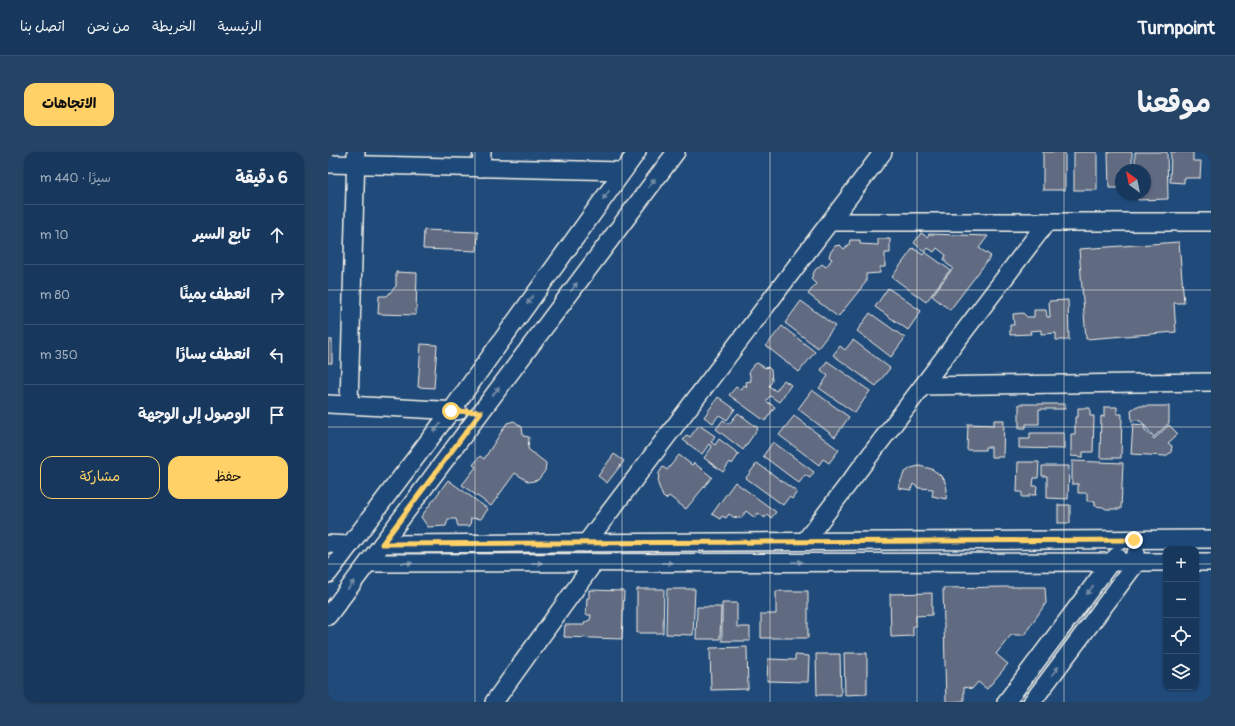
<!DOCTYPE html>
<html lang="ar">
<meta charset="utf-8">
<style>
body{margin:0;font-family:Pangolin,"Playpen Sans Arabic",sans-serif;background:#244365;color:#f1f3f6;direction:rtl}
.controls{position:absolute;right:12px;bottom:12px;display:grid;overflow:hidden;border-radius:8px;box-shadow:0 1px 3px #0004}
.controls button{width:36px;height:36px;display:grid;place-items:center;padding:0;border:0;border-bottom:1px solid #365272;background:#17385c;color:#f1f3f6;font:20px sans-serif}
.compass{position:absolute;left:787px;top:12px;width:36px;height:36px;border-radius:50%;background:#17385c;box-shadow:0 1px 3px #0004;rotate:327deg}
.stop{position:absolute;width:12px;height:12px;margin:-9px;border:3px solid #ffd166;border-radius:50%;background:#fff}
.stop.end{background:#ffd166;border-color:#fff;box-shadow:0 1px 4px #0008}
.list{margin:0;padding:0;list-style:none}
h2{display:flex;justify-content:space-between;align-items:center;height:52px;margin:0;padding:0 16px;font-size:17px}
h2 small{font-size:13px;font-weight:400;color:#9eacbb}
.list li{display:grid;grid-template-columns:26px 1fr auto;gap:12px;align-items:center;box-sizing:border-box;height:60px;padding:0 16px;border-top:1px solid #365272}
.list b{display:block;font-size:15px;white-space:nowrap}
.list em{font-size:13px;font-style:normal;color:#9eacbb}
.actions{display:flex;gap:8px;padding:12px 16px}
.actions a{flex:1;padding:9px 0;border:1px solid #ffd166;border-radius:12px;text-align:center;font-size:14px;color:#ffd166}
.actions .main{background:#ffd166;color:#111}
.icon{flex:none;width:22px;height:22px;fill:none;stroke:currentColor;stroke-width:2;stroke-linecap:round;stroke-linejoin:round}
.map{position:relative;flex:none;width:883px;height:550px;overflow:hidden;direction:ltr;border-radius:12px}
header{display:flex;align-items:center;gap:24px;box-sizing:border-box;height:56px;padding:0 20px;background:#17385c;border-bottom:1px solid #365272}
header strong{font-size:19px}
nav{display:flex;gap:22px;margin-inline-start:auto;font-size:14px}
.intro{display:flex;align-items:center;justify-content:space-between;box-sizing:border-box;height:96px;padding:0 24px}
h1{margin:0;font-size:28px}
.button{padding:10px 18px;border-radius:12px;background:#ffd166;color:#111;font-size:14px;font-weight:700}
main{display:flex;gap:24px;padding:0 24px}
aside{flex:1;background:#17385c;border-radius:12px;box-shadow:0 1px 3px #0004}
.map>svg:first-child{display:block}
.building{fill:#606a81;stroke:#f4f1e8}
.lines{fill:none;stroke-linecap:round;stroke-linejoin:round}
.minor-casing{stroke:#f4f1e8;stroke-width:20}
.minor{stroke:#1f4a7a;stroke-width:17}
.oneway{fill:#748da6}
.route{stroke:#ffd166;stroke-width:5}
.grid{fill:none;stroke:#f4f1e8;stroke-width:1;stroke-opacity:0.55}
</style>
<header>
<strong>Turnpoint</strong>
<nav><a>الرئيسية</a><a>الخريطة</a><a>من نحن</a><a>اتصل بنا</a></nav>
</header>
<div class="intro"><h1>موقعنا</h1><a class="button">الاتجاهات</a></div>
<main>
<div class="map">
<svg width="883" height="550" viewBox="0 0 883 550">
<rect width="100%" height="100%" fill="#1f4a7a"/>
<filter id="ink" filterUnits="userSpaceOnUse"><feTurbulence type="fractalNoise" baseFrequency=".025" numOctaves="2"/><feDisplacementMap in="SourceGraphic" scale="8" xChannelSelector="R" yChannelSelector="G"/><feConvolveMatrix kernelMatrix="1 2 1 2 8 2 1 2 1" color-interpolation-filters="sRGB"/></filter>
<g filter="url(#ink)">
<g class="building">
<rect x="715" y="0" width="22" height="38"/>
<rect x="746" y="0" width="23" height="38"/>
<polygon points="780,0 804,0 804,15 807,15 807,0 839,0 840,47 810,48 810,42 817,42 817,18 793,18 793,36 781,36"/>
<polygon points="843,0 865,0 865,9 873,9 872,26 856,26 856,31 842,30"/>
<polygon points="96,78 150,80 149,99 95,97"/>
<polygon points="593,81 599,85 601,82 660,84 651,96 663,104 622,158 604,144 625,116 619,112 616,107 618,103 609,96 606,100 600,96 597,100 586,91"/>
<polygon points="550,87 562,87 562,101 557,101 557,115 552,115 552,121 538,122 538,130 510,165 480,142 488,132 483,127 487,118 494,112 498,115 504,107 501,105 502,101 507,94 512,93 516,97 521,93 522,88 532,88 532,92 550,93"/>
<polygon points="851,90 856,151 846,151 848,180 758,187 751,97"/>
<polygon points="585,96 595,103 597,100 622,118 598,150 564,125"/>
<polygon points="68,120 89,121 88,163 50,162 51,144 59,144 68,134"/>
<polygon points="560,136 593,159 580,178 547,155"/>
<polygon points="740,148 741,188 728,188 728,181 713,182 713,178 702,179 703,182 682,183 682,173 686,173 685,162 695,161 699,165 706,165 706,158 718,158 719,165 722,165 721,149"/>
<polygon points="473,149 507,174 490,196 457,171"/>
<polygon points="542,161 577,186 563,205 529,179"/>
<polygon points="454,174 487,200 471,220 438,194"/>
<rect x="0" y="188" width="4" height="23"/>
<polygon points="525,188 562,216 548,234 505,203 512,194 517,198"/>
<polygon points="93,192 109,193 106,236 90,235"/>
<polygon points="499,209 542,239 527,261 491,236 500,224 493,218"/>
<polygon points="429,211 431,212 437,216 440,215 443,218 444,229 441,234 448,239 456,228 463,233 451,250 442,244 438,249 447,255 437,269 401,243 408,235 413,238 416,233 419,235 418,230 423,229 421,219 426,213"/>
<polygon points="484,238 521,265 507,285 470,257"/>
<polygon points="390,245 407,257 399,268 391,263 385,271 376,265"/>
<polygon points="691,252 737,252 737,257 711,257 711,272 698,272 698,276 691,276"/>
<polygon points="809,254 841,254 841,271 826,285 819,277 817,273 812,269 807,268 804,270 803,258"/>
<polygon points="776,255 789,255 789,262 794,262 793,306 772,306 773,264 776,265"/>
<polygon points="750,256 762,256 762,264 766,264 765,300 755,300 755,305 743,304 743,282 747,282 747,265 750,265"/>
<polygon points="410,261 430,276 415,298 388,277 395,268 401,272"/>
<polygon points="466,264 511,298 501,311 495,307 491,313 451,283"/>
<polygon points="666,268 676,268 675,305 663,305 663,295 657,295 657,298 639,298 640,272 666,273"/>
<polygon points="186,269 194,275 195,284 201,285 200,297 218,311 217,319 210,328 201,330 187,321 163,354 134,333 148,315 145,313 152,304 156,307 179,271"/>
<polygon points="805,272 816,273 817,278 826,287 841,273 850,282 840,291 844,294 843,300 838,304 803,302"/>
<polygon points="371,273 387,284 383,290 387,293 391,287 411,302 404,312 402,310 395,320 376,306 384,295 381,292 374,302 355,288 359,283 362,285"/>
<polygon points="702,281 736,281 736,297 691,296 691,287 702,287"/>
<polygon points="445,290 486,320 482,326 477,323 471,331 435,304"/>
<polygon points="286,302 296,309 279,331 270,324"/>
<polygon points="351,303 364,313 366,311 384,325 358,357 341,344 338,347 335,345 330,332 331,321 335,315 339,318"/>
<polygon points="744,309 795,311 793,357 778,357 775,355 767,354 767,349 759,349 759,341 750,341 750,332 744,332"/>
<polygon points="690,310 711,310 710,326 706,326 705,334 709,334 708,343 701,343 701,345 694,345 694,340 689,340"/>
<polygon points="429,311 469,340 464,347 461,345 455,353 418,326"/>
<polygon points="591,314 604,317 612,323 616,327 619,337 618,347 604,344 605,339 605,337 591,336 585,332 583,338 570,336 576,321 583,316"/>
<polygon points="714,314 741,314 740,347 719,346 719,324 714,324"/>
<polygon points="120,328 160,357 153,367 143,366 142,374 130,374 128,367 120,367 118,374 100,375 93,365"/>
<polygon points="407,330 448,360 443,366 439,362 437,366 430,361 427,366 418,359 414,365 411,366 405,365 401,362 398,366 394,364 392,367 384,362"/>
<rect x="730" y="353" width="12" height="18"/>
<polygon points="678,435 717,435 718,451 696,483 683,483 668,502 680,512 659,537 650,530 644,537 636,535 636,549 618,550 615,436"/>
<polygon points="309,437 336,437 335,481 309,481"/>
<polygon points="339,437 367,437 365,483 338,482"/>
<polygon points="261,438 296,439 294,487 236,485 237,473 256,473 257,470 262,468 263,463 258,463 259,446 261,446"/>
<polygon points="448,439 480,439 480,486 433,486 433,462 448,462"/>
<polygon points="604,441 604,463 588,464 588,474 585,474 585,484 563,485 562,442"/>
<polygon points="394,451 409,451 409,475 422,475 422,489 394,489"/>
<polygon points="369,455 393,455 392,487 368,487"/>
<polygon points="419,495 420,537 383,538 382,496"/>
<polygon points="516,501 539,501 539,542 517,543"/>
<polygon points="488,502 512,502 513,543 489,543"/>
<polygon points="467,503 481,504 480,530 439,529 440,507 467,508"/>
</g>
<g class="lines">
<defs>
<g id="minor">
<polyline points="0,12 295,19"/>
<polyline points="153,16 154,0"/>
<polyline points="502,70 883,70"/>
<polyline points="595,234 883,230"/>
<polyline points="0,252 130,259"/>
<polyline points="21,252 28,0"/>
<polyline points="477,389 719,70"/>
<polyline points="258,391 555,0"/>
<polyline points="0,392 22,393"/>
<polyline points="54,392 883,387"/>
<polyline points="868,410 883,410"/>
<polyline points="40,411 838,410"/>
<polyline points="0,422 123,259 309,0"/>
<polyline points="0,464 348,0"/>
<polyline points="166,550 266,411"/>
<polyline points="678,550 783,410 789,404"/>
<polyline points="704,550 809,410 808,401"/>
</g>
</defs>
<use href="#minor" class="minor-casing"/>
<use href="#minor" class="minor"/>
</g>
<defs><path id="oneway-solid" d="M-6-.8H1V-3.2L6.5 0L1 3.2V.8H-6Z"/></defs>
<g class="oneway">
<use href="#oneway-solid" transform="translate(324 31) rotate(-53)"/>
<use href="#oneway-solid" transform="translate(278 43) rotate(126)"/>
<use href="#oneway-solid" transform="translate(246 135) rotate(-53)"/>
<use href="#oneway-solid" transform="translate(202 148) rotate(126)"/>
<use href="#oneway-solid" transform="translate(168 239) rotate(-53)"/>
<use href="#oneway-solid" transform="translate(109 276) rotate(127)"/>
<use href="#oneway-solid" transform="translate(469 410)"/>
<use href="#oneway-solid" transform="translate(79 411)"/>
<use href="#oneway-solid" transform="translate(209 411)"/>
<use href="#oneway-solid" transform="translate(339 411)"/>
<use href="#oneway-solid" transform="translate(23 433) rotate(-53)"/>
<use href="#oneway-solid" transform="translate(762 438) rotate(127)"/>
<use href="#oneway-solid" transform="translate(727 519) rotate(-53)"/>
</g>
</g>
<g class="lines" filter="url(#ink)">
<polyline class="route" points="123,259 153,260 54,392 806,388"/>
</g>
<path class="grid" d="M147,0V550M294,0V550M442,0V550M589,0V550M736,0V550M0,138H883M0,275H883M0,412H838M868,412H883"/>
</svg>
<div class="controls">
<button>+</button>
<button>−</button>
<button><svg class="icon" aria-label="locate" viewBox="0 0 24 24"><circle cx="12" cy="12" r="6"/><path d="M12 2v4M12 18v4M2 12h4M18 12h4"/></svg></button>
<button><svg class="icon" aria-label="layers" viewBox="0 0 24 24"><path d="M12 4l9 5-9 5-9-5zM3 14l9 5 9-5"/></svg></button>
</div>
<svg class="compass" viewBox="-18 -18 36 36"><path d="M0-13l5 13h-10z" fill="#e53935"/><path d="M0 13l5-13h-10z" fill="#9eacbb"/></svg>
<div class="stop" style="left:123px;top:259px"></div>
<div class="stop end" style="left:806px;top:388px"></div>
</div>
<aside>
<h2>6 دقيقة<small>سيرًا · 440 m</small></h2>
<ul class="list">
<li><svg class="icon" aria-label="ahead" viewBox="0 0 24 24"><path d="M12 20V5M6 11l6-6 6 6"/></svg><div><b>تابع السير</b></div><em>10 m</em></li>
<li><svg class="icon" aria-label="right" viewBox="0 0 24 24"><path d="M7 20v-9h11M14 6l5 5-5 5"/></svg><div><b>انعطف يمينًا</b></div><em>80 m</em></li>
<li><svg class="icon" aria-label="left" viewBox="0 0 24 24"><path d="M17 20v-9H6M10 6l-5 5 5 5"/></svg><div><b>انعطف يسارًا</b></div><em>350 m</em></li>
<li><svg class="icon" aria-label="arrive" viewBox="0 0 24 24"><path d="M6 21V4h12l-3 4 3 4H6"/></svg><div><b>الوصول إلى الوجهة</b></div></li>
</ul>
<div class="actions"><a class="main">حفظ</a><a>مشاركة</a></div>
</aside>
</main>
